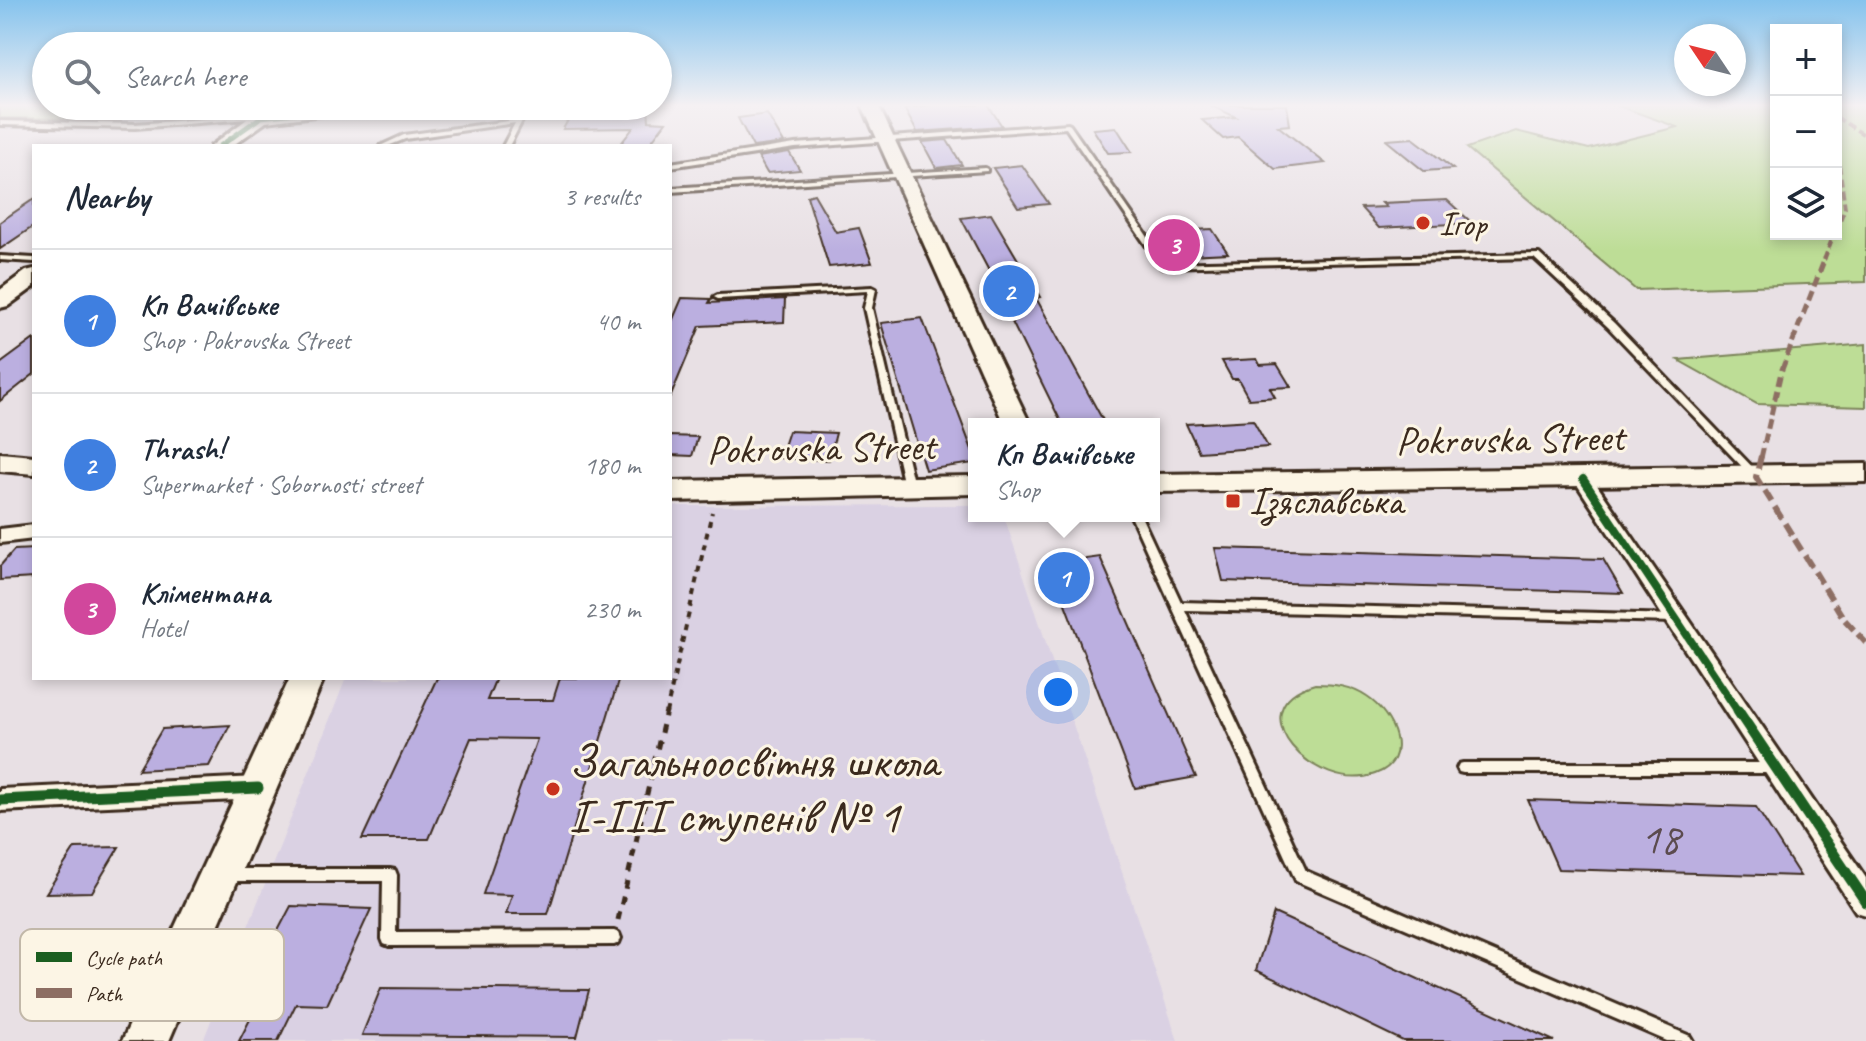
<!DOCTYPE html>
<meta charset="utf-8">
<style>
body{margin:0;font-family:Caveat,sans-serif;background:#f6f6f7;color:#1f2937}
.controls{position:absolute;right:24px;top:24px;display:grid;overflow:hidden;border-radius:0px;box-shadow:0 4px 12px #0003}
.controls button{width:72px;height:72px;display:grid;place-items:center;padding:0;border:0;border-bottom:2px solid #e0e1e3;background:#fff;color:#1f2937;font:40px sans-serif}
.compass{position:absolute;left:1674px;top:24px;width:72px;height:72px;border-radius:50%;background:#fff;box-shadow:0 4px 12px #0003;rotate:305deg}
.you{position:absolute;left:1058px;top:692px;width:28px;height:28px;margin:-20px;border:6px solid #fff;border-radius:50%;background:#1a73e8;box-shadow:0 0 0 12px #1a73e833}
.badge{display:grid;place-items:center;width:52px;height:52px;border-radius:50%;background:#0f766e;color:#fff;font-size:26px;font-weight:700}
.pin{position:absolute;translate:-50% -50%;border:4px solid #fff;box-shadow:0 2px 8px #0006}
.popup{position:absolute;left:968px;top:418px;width:192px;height:104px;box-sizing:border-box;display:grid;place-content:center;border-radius:0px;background:#fff;filter:drop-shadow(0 2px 6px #0005);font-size:26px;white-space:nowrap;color:#747a83}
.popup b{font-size:30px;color:#1f2937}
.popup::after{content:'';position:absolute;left:50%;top:100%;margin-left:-16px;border:16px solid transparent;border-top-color:#fff}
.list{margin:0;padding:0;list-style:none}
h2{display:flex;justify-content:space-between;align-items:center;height:104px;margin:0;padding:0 32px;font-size:34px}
h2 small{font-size:26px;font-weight:400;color:#747a83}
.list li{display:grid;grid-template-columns:52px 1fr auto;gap:24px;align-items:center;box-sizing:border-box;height:144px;padding:0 32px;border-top:2px solid #e0e1e3}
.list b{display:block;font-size:30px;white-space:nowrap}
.list p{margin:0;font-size:26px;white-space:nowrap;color:#747a83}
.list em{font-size:26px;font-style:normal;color:#747a83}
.icon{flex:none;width:44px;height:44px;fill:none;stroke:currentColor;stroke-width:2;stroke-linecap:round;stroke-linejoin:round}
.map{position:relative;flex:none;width:1866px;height:1041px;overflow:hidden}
.search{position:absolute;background:#fff;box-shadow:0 4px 12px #0003;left:32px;top:32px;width:640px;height:88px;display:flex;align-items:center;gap:20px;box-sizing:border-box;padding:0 28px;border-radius:44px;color:#747a83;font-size:30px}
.panel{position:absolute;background:#fff;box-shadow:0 4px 12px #0003;left:32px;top:144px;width:640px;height:536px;border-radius:0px}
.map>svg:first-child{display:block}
.built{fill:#dad1e3}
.green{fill:#bddd96;stroke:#7c845a;stroke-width:2}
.building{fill:#bbafe0;stroke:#3b2a1e;stroke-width:2}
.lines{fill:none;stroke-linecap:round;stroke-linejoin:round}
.lane-casing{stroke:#3b2a1e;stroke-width:6}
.street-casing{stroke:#3b2a1e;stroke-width:6}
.secondary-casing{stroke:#3b2a1e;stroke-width:6}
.path-far1{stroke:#3b2a1e;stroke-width:4;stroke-dasharray:6 6;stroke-linecap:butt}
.path{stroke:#3b2a1e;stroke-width:5;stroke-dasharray:8 8;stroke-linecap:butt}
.lane{fill:#fcf5e5;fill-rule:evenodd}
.street{fill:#fcf5e5;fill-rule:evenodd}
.secondary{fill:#fcf5e5;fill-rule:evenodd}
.quiet-far2{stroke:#8d6e63;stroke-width:4;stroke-dasharray:8 4;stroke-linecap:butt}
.quiet-far1{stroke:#8d6e63;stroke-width:5;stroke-dasharray:10 5;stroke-linecap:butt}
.quiet{stroke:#8d6e63;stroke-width:6;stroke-dasharray:13 6;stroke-linecap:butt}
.cycleway-far2-casing{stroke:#fcf5e5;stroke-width:8}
.cycleway-far1-casing{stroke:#fcf5e5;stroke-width:13}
.cycleway-casing{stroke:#fcf5e5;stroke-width:16}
.cycleway-far2{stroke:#1b5e20;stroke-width:5}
.cycleway-far1{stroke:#1b5e20;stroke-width:8}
.cycleway{stroke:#1b5e20;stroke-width:11}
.poi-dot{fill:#c8321e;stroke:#fcf5e5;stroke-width:3}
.labels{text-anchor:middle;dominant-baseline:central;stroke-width:6;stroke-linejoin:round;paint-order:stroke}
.far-poi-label{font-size:34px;fill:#3b2a1e;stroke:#fcf5e5;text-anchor:start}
.street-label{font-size:40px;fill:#3b2a1e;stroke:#fcf5e5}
.poi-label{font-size:40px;fill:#3b2a1e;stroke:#fcf5e5;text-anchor:start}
.near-number-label{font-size:44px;fill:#5b4b4e}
.near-poi-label{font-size:48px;fill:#3b2a1e;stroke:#fcf5e5;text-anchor:start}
.key{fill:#fcf5e5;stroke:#c2b8a9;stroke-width:2}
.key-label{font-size:22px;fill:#3b2a1e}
</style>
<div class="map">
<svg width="1866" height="1041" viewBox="0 0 1866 1041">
<rect width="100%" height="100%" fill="#e8e0e4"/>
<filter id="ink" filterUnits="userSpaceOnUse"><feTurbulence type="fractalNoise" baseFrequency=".0125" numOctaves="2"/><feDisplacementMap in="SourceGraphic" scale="16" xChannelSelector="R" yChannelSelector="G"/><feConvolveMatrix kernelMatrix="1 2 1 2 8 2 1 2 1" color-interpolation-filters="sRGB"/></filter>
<g filter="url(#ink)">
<polygon class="built" points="974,505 974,516 1004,516 1178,1041 203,1041 346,678 670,678 670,506"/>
<g class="green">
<polygon points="0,105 256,106 87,119 0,118"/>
<polygon points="1616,105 1776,105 1776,234 1836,234 1836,105 1866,105 1866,282 1636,290 1467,148 1516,131 1589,149 1677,127"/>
<polygon points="1866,344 1866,407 1757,404 1678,360"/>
<path d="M1315,684C1334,684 1351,686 1367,697C1393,714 1415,760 1375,774C1317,796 1232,708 1315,684Z"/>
</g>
<g class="building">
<polygon points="935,105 988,105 1002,126 917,132 904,108"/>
<polygon points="1210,105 1287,105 1290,125 1278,126 1325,163 1275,169 1238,137 1223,139 1202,120 1236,117"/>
<polygon points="576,106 648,106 649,121 666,122 648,146 619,146 633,128 563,129"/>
<polygon points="767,114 784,143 753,147 738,118"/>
<polygon points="1116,127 1132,152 1108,153 1093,129"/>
<polygon points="1413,138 1453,169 1424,171 1386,140"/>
<polygon points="947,140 962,165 936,168 922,142"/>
<polygon points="789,152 800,170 767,173 758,157"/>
<polygon points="1022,165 1049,204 1018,207 993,168"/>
<polygon points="814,194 836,232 859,228 872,263 829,267 807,196"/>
<polygon points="34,199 34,226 0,249 0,222"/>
<polygon points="1447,200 1472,223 1379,228 1361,208 1386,207 1382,203"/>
<polygon points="991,214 1040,297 1036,298 1105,424 1062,424 1011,320 1015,320 961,218"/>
<polygon points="1212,229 1228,253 1168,256 1154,232"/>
<polygon points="682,298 711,299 709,303 785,299 784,322 700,326 670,398 670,326"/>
<polygon points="922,318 974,455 974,463 925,470 881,323"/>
<polygon points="34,339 34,374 0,401 0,364"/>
<polygon points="1257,359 1260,365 1277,364 1291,387 1270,388 1275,397 1249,399 1238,379 1232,379 1222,361"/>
<polygon points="1253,420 1268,447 1199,452 1186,424"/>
<polygon points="789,431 836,433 829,460 780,458"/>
<polygon points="670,436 698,437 692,456 670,455"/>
<polygon points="1215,548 1603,559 1623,593 1223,581"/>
<polygon points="34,549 34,578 0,580 0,566 14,550"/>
<polygon points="1100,557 1196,777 1135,788 1050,564"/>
<polygon points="437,678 496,678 487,700 553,700 560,678 619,678 548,914 506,914 512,895 483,894 537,739 471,738 429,839 362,839"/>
<polygon points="230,725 209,766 138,770 162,729"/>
<polygon points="1528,800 1756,807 1800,876 1558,869"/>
<polygon points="119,847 92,892 46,893 75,848"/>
<polygon points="291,906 371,909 327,1005 296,1004 278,1041 239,1041 260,1000 242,999"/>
<polygon points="1274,913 1554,1041 1403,1041 1256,970"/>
<polygon points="113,958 88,1005 25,1009 52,962"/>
<polygon points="381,988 589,990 577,1037 362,1035"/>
</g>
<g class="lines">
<defs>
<g id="lane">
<polygon points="516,106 522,106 522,121 509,146 503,146 515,123 405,139 388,146 380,146 404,135 516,120"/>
<polygon points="259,115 262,117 261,118 135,128 0,125 0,121 135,124"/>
<polygon points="1068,124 1070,125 1166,263 1539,254 1614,323 1760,475 1758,477 1752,477 1608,327 1534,258 1161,267 1066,128 795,148 670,167 670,163 795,144"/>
<polygon points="985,168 987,169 987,171 670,192 670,188"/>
<polygon points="0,256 34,258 34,262 0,260"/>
<polygon points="872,287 876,289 872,308 914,486 909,489 904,486 864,308 868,291 718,299 714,297 718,295"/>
<polygon points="1131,516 1141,516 1181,602 1678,615 1680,618 1678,621 1674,622 1185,610 1306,871 1690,1036 1693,1041 1667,1041 1296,881"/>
<polygon points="1463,763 1773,763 1777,764 1779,768 1777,772 1773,773 1463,773 1459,772 1457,768 1459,764"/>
<polygon points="229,869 390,869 395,870 397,875 396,932 614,931 619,933 621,938 619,943 614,945 389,946 384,944 382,939 383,881 229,881 224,880 222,875 224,870"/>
</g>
<g id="street">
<polygon points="1583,473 1590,475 1866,878 1866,915 1856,912 1576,483 1573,479"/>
<polygon points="34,525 34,539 0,543 0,529"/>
<polygon points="258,777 267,780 271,788 267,796 258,799 0,811 0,789"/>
</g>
<g id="secondary">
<polygon points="862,105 878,105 1030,424 1004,424"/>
<polygon points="312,106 364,106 356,111 266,122 232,146 211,146 255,113"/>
<polygon points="34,269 34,287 8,306 0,308 0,290 26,271"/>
<polygon points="0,453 34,456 34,474 0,471"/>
<polygon points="1866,464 1866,482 1154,492 1154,474"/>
<polygon points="974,476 974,494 670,501 670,481"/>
<polygon points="290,678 324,678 169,1041 122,1041"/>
</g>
</defs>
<use href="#lane" class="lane-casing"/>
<use href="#street" class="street-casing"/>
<use href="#secondary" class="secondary-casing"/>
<polyline class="path-far1" points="666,713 712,512"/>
<polyline class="path" points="618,920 666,711"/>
<use href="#lane" class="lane"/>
<use href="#street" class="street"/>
<use href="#secondary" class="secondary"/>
<g class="quiet-far2">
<polyline points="1836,117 1866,136"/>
<polyline points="1836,141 1845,208 1836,230"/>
<polyline points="1824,260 1834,234"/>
</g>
<polyline class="quiet-far1" points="1761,458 1781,372 1825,258"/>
<polyline class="quiet" points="1761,456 1756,477 1844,619 1866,643"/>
<defs>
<polyline id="cycleway-far2" points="220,146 261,117 356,106"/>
<polyline id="cycleway-far1" points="1583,479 1739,713"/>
<g id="cycleway">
<polyline points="1738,711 1866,902"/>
<polyline points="0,800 258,788"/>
</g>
</defs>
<use href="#cycleway-far2" class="cycleway-far2-casing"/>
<use href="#cycleway-far1" class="cycleway-far1-casing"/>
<use href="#cycleway" class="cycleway-casing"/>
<use href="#cycleway-far2" class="cycleway-far2"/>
<use href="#cycleway-far1" class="cycleway-far1"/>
<use href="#cycleway" class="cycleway"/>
</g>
</g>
<linearGradient id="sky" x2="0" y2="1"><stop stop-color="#85c3ed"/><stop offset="0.42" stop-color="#f5f1f3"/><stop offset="1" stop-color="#f5f1f3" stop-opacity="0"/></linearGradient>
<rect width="1866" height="251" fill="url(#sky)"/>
<g class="poi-dot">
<circle cx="1423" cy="223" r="8"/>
<rect x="1225" y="493" width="16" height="16" rx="4"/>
<circle cx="553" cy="789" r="8"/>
</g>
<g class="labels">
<g class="far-poi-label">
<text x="1439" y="223">Ігор</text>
</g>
<g class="street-label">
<text transform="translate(1510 439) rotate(-1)">Pokrovska Street</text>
<text transform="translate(821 448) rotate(-1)">Pokrovska Street</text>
</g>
<g class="poi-label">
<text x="1249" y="501">Ізяславська</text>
</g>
<g class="near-number-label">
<text x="1660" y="838">18</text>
</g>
<g class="near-poi-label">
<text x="569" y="761">Загальноосвітня школа<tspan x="569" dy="55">І-ІІІ ступенів № 1</tspan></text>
</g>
</g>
<rect x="20" y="929" width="264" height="92" rx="12" class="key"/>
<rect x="36" y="952" width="36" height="10" fill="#1b5e20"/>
<rect x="36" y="988" width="36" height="10" fill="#8d6e63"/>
<g class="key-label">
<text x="86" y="965">Cycle path</text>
<text x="86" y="1001">Path</text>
</g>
</svg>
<div class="controls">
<button>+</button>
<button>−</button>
<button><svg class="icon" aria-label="layers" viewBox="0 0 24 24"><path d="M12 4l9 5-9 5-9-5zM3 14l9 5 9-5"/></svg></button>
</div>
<svg class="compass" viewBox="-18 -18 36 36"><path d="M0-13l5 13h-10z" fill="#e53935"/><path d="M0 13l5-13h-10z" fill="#747a83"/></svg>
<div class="you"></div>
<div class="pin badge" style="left:1064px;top:578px;background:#3f7fe0">1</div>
<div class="popup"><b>Кп Вачівське</b>Shop</div>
<div class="pin badge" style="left:1009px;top:291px;background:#3f7fe0">2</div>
<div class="pin badge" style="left:1174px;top:245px;background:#d1479c">3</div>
<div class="search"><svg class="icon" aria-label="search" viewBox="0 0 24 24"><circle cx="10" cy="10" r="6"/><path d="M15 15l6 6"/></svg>Search here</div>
<section class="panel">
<h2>Nearby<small>3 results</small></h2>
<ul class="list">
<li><span class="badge" style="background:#3f7fe0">1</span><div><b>Кп Вачівське</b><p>Shop · Pokrovska Street</p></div><em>40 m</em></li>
<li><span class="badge" style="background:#3f7fe0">2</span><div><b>Thrash!</b><p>Supermarket · Sobornosti street</p></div><em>180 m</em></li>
<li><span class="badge" style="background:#d1479c">3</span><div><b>Кліментана</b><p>Hotel</p></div><em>230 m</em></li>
</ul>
</section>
</div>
